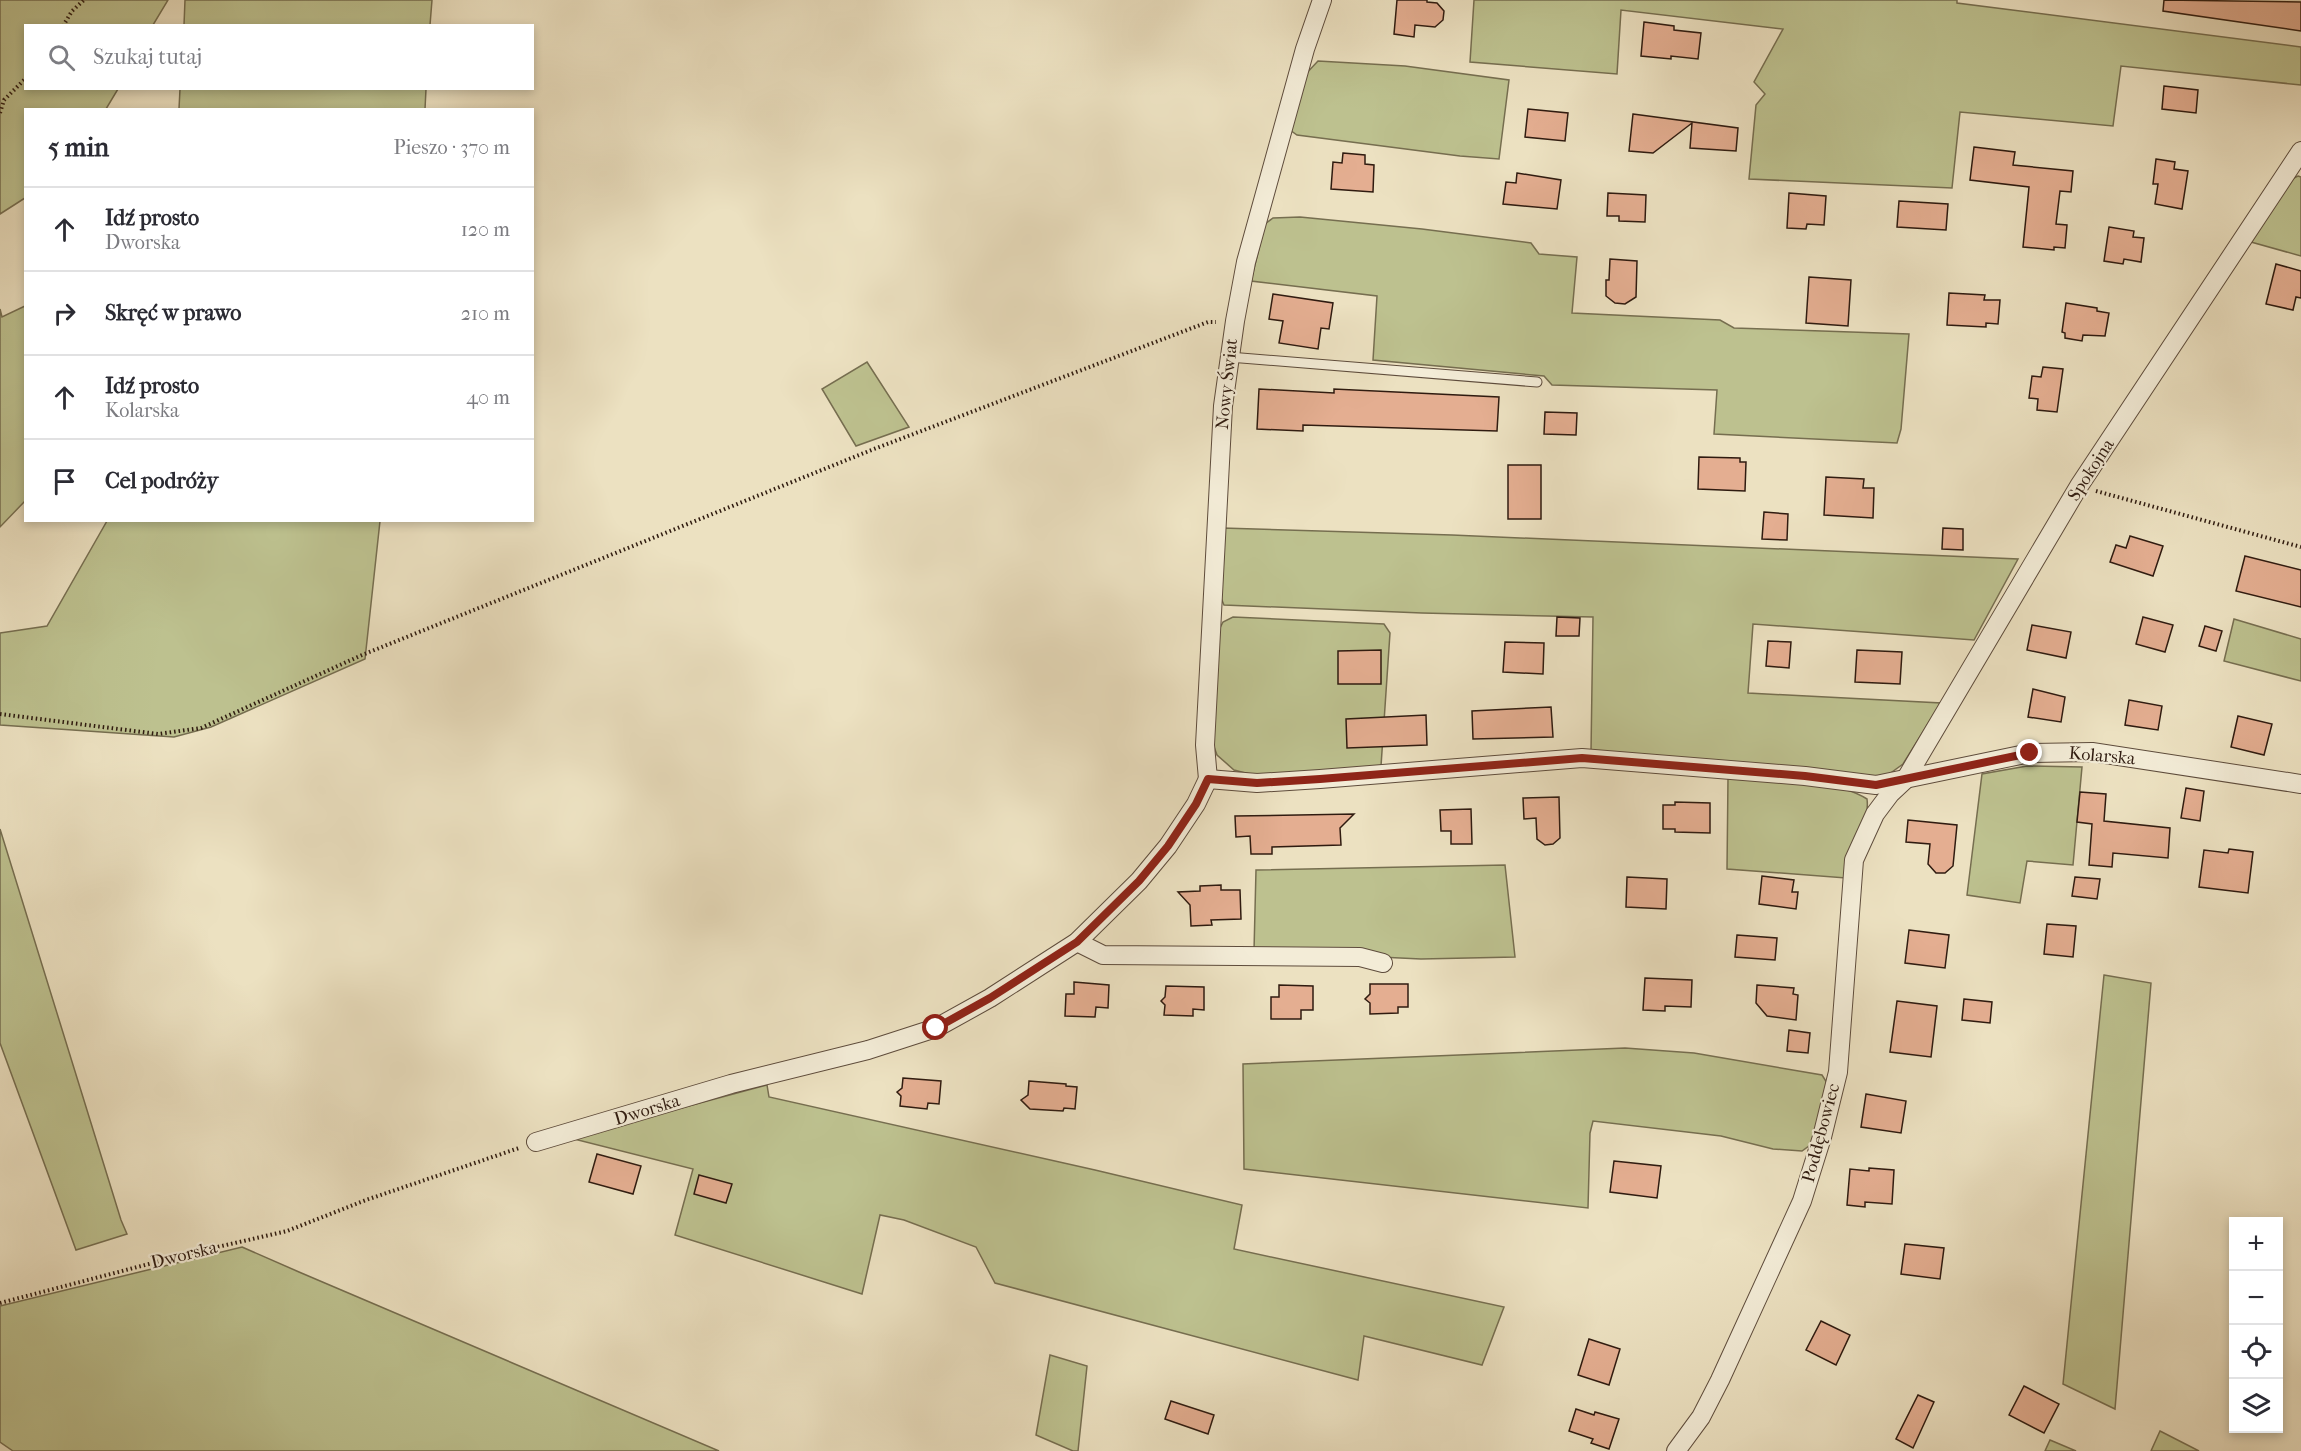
<!DOCTYPE html>
<html lang="pl">
<meta charset="utf-8">
<style>
body{margin:0;font-family:"IM FELL French Canon",serif;background:#f7f7f7;color:#2b2b33}
.controls{position:absolute;right:18px;bottom:18px;display:grid;overflow:hidden;border-radius:0px;box-shadow:0 3px 9px #0003}
.controls button{width:54px;height:54px;display:grid;place-items:center;padding:0;border:0;border-bottom:2px solid #e1e1e2;background:#fff;color:#2b2b33;font:30px sans-serif}
.stop{position:absolute;width:18px;height:18px;margin:-14px;border:4px solid #8f2418;border-radius:50%;background:#fff}
.stop.end{background:#8f2418;border-color:#fff;box-shadow:0 2px 6px #0008}
.list{margin:0;padding:0;list-style:none}
h2{display:flex;justify-content:space-between;align-items:center;height:78px;margin:0;padding:0 24px;font-size:26px}
h2 small{font-size:20px;font-weight:400;color:#7c7c81}
.list li{display:grid;grid-template-columns:39px 1fr auto;gap:18px;align-items:center;box-sizing:border-box;height:84px;padding:0 24px;border-top:2px solid #e1e1e2}
.list b{display:block;font-size:22px;white-space:nowrap}
.list p{margin:0;font-size:20px;white-space:nowrap;color:#7c7c81}
.list em{font-size:20px;font-style:normal;color:#7c7c81}
.icon{flex:none;width:33px;height:33px;fill:none;stroke:currentColor;stroke-width:2;stroke-linecap:round;stroke-linejoin:round}
.map{position:relative;flex:none;width:2301px;height:1451px;overflow:hidden}
.search{position:absolute;background:#fff;box-shadow:0 3px 9px #0003;left:24px;top:24px;width:510px;height:66px;display:flex;align-items:center;gap:15px;box-sizing:border-box;padding:0 21px;border-radius:0px;color:#7c7c81;font-size:22px}
.panel{position:absolute;background:#fff;box-shadow:0 3px 9px #0003;left:24px;top:108px;width:510px;height:414px;border-radius:0px}
.map>svg:first-child{display:block}
.green{fill:#bdc18f;stroke:#766e50;stroke-width:1.5}
.building{fill:#e4ae91;stroke:#2f1b10;stroke-width:1.5}
.lines{fill:none;stroke-linecap:round;stroke-linejoin:round}
.service-casing{stroke:#5e4c3c;stroke-width:11}
.minor-casing{stroke:#5e4c3c;stroke-width:20}
.path{stroke:#2f1b10;stroke-width:4;stroke-dasharray:1.5 3;stroke-linecap:butt}
.service{stroke:#f3ecd7;stroke-width:9}
.minor{stroke:#f3ecd7;stroke-width:18}
.route{stroke:#8f2418;stroke-width:8}
.labels{text-anchor:middle;dominant-baseline:central;stroke-width:4.5;stroke-linejoin:round;paint-order:stroke}
.street-label{font-size:18px;fill:#2f1b10;stroke:#f3ecd7}
</style>
<div class="map">
<svg width="2301" height="1451" viewBox="0 0 2301 1451">
<rect width="100%" height="100%" fill="#ece1c1"/>
<filter id="stains"><feTurbulence type="fractalNoise" baseFrequency=".00333" numOctaves="4"/><feColorMatrix values="0 0 0 0 .2 0 0 0 0 .09 0 0 0 0 .02 0 0 0 .5 -.17"/></filter>
<radialGradient id="worn" r=".72"><stop offset=".6" stop-color="#630" stop-opacity="0"/><stop offset="1" stop-color="#630" stop-opacity=".3"/></radialGradient>
<g class="green">
<polygon points="0,0 168,0 153,25 26,26 26,88 118,89 106,109 26,110 25,198 0,214"/>
<polygon points="185,0 432,0 430,25 184,25"/>
<polygon points="1474,0 1957,0 1957,3 2301,47 2301,85 2121,66 2113,126 1960,112 1952,188 1749,179 1756,105 1765,94 1754,82 1783,29 1621,10 1617,74 1470,62"/>
<polygon points="1318,61 1405,66 1509,80 1499,159 1460,156 1297,135 1290,130 1302,78"/>
<polygon points="180,89 180,88 426,89 425,109 179,109"/>
<polygon points="2298,176 2301,177 2301,256 2251,242 2292,179"/>
<polygon points="1300,217 1422,229 1531,243 1539,254 1577,257 1572,313 1720,320 1734,328 1909,334 1901,429 1897,443 1714,434 1717,390 1552,385 1544,376 1373,360 1377,296 1251,281 1265,224 1273,218"/>
<polygon points="25,306 25,501 0,527 0,309 2,317"/>
<polygon points="867,362 909,427 856,446 822,389"/>
<polygon points="107,521 380,521 365,659 211,727 174,737 0,725 0,633 47,626"/>
<polygon points="1222,528 1452,535 2018,559 1974,640 1753,624 1748,693 1941,703 1903,764 1885,777 1591,752 1593,617 1422,613 1224,605 1221,598"/>
<polygon points="1233,617 1384,624 1390,633 1381,766 1257,776 1234,770 1217,755 1212,741 1219,630 1223,622"/>
<polygon points="2234,619 2301,639 2301,681 2224,661"/>
<polygon points="2027,766 2082,767 2073,865 2027,861 2020,903 1967,895 1982,774"/>
<path d="M1728,778C1768,781 1833,777 1867,799C1870,820 1853,857 1846,878L1727,869Z"/>
<polygon points="0,829 121,1220 127,1234 76,1250 0,1043"/>
<polygon points="1505,865 1515,957 1421,959 1254,951 1256,870"/>
<polygon points="2104,975 2151,983 2115,1409 2063,1384"/>
<polygon points="1625,1048 1694,1053 1822,1075 1829,1086 1813,1143 1802,1151 1773,1149 1721,1136 1593,1121 1590,1133 1588,1208 1244,1169 1243,1064"/>
<polygon points="767,1085 769,1097 1095,1170 1242,1205 1234,1249 1504,1307 1482,1365 1364,1336 1358,1380 995,1283 976,1247 904,1220 880,1215 862,1294 675,1235 693,1169 570,1138"/>
<polygon points="242,1247 299,1272 719,1451 13,1451 0,1442 0,1306"/>
<polygon points="1050,1355 1087,1366 1078,1451 1073,1451 1036,1435"/>
<polygon points="2160,1431 2199,1451 2151,1451"/>
<polygon points="2050,1440 2076,1451 2045,1451"/>
</g>
<g class="building">
<polygon points="1397,0 1427,0 1427,2 1437,3 1444,11 1443,20 1435,27 1415,25 1414,37 1394,34"/>
<polygon points="2164,0 2301,2 2301,31 2163,11"/>
<polygon points="1644,22 1674,26 1674,30 1701,33 1698,59 1671,56 1671,59 1641,56"/>
<polygon points="2164,86 2198,90 2196,113 2162,109"/>
<polygon points="1528,109 1568,113 1565,141 1525,137"/>
<polygon points="1633,114 1738,128 1736,151 1690,148 1692,123 1653,153 1629,151"/>
<polygon points="1974,147 2015,152 2013,165 2073,171 2071,192 2060,191 2056,224 2067,225 2065,248 2054,247 2054,250 2023,247 2029,187 1970,180"/>
<polygon points="1343,153 1365,155 1365,164 1374,165 1373,192 1331,189 1333,162 1342,163"/>
<polygon points="2156,159 2175,162 2174,169 2188,171 2182,209 2155,204 2158,184 2153,184"/>
<polygon points="1517,173 1561,180 1557,209 1503,204 1506,182 1516,183"/>
<polygon points="1608,193 1646,195 1645,222 1619,221 1619,216 1607,216"/>
<polygon points="1789,193 1826,196 1824,225 1807,224 1806,229 1787,228"/>
<polygon points="1899,201 1948,204 1946,230 1897,227"/>
<polygon points="2109,227 2134,231 2133,237 2144,238 2141,262 2124,259 2123,264 2104,261"/>
<polygon points="1610,259 1637,261 1636,297 1625,304 1615,303 1606,296 1606,280 1609,280"/>
<polygon points="2276,264 2301,271 2301,298 2296,297 2293,310 2266,304"/>
<polygon points="1809,277 1851,280 1848,326 1806,323"/>
<polygon points="1949,293 1985,295 1984,300 2000,300 1998,324 1986,323 1986,327 1947,325"/>
<polygon points="1273,294 1333,303 1329,329 1321,328 1318,349 1279,343 1283,321 1269,319"/>
<polygon points="2066,303 2097,308 2097,311 2109,313 2105,336 2083,335 2082,341 2065,338 2065,333 2062,332"/>
<polygon points="2043,367 2063,369 2057,412 2037,410 2038,399 2029,398 2032,376 2041,377"/>
<polygon points="1259,389 1334,393 1334,389 1499,397 1497,431 1303,425 1303,431 1257,429"/>
<polygon points="1545,412 1577,413 1576,435 1544,434"/>
<polygon points="1699,457 1740,458 1740,462 1746,462 1745,491 1698,489"/>
<rect x="1508" y="465" width="33" height="54"/>
<polygon points="1826,477 1864,479 1863,488 1874,488 1873,518 1824,515"/>
<polygon points="1764,512 1788,514 1787,540 1762,539"/>
<polygon points="1943,528 1963,529 1963,550 1942,549"/>
<polygon points="2130,536 2163,546 2153,576 2110,562 2116,545 2126,548"/>
<polygon points="2245,556 2301,570 2301,607 2236,591"/>
<polygon points="1557,617 1580,618 1579,636 1556,636"/>
<polygon points="2143,617 2173,625 2165,652 2136,644"/>
<polygon points="2032,625 2071,632 2066,658 2027,650"/>
<polygon points="2205,626 2222,631 2216,651 2199,646"/>
<polygon points="1768,641 1791,642 1789,668 1766,666"/>
<polygon points="1505,642 1544,643 1543,674 1503,672"/>
<polygon points="1381,650 1381,684 1338,684 1338,651"/>
<polygon points="1857,650 1902,652 1900,684 1855,682"/>
<polygon points="2033,689 2065,697 2061,722 2028,717"/>
<polygon points="2129,700 2162,706 2158,730 2125,725"/>
<polygon points="1551,707 1553,737 1473,739 1472,711"/>
<polygon points="1426,715 1427,745 1347,748 1346,719"/>
<polygon points="2238,716 2272,724 2264,755 2231,747"/>
<polygon points="2186,788 2204,791 2200,821 2181,818"/>
<polygon points="2080,792 2106,794 2104,821 2170,828 2168,858 2113,853 2112,867 2089,865 2092,824 2077,822"/>
<polygon points="1559,797 1560,838 1553,844 1545,845 1537,839 1536,818 1524,819 1523,798"/>
<polygon points="1675,802 1710,803 1710,833 1675,832 1675,829 1663,829 1663,805 1675,805"/>
<polygon points="1471,809 1472,844 1451,844 1451,831 1441,831 1440,810"/>
<polygon points="1354,814 1340,828 1341,845 1272,847 1272,854 1251,854 1250,836 1236,837 1235,816"/>
<polygon points="1908,820 1957,825 1953,866 1945,873 1936,873 1928,864 1930,844 1906,842"/>
<polygon points="2229,849 2253,852 2248,893 2199,887 2204,850 2228,853"/>
<polygon points="1762,876 1794,880 1792,892 1798,892 1796,909 1759,904"/>
<polygon points="1627,877 1667,879 1666,909 1626,907"/>
<polygon points="2075,877 2100,879 2097,899 2072,896"/>
<polygon points="1221,885 1221,890 1240,890 1241,919 1211,920 1212,925 1191,926 1190,905 1178,892 1200,891 1200,886"/>
<polygon points="2047,924 2076,926 2073,957 2044,954"/>
<polygon points="1909,930 1949,935 1945,968 1905,963"/>
<polygon points="1737,935 1777,938 1775,960 1735,957"/>
<polygon points="1645,978 1692,980 1691,1007 1665,1006 1665,1011 1643,1010"/>
<polygon points="1074,982 1109,985 1108,1008 1096,1007 1095,1017 1065,1016 1066,994 1074,994"/>
<polygon points="1370,984 1408,984 1408,1007 1398,1007 1398,1013 1370,1014 1370,1003 1365,999 1370,994"/>
<polygon points="1279,985 1313,986 1313,1010 1301,1010 1301,1019 1271,1019 1271,997 1279,997"/>
<polygon points="1757,985 1794,988 1793,994 1798,995 1796,1020 1767,1016 1756,1003"/>
<polygon points="1166,986 1204,987 1204,1010 1193,1009 1193,1016 1164,1015 1165,1005 1161,1001 1165,997"/>
<polygon points="1964,999 1992,1002 1990,1023 1962,1020"/>
<polygon points="1897,1001 1937,1006 1931,1057 1890,1052"/>
<polygon points="1789,1030 1810,1033 1808,1053 1787,1051"/>
<polygon points="903,1078 941,1081 939,1104 928,1103 927,1109 900,1106 901,1096 897,1092 902,1088"/>
<polygon points="1029,1081 1066,1084 1066,1086 1077,1087 1075,1109 1064,1108 1063,1111 1030,1109 1021,1100 1028,1095"/>
<polygon points="1866,1094 1906,1101 1901,1133 1861,1127"/>
<polygon points="597,1154 641,1166 633,1194 589,1182"/>
<polygon points="1614,1161 1661,1166 1657,1198 1610,1192"/>
<polygon points="1869,1168 1894,1170 1892,1204 1865,1202 1865,1207 1847,1205 1850,1169 1869,1171"/>
<polygon points="699,1175 732,1184 726,1203 694,1194"/>
<polygon points="1905,1244 1944,1248 1940,1279 1901,1274"/>
<polygon points="1821,1321 1850,1335 1836,1365 1806,1350"/>
<polygon points="1589,1339 1620,1349 1609,1385 1578,1375"/>
<polygon points="2024,1386 2059,1404 2044,1433 2009,1415"/>
<polygon points="1918,1395 1934,1402 1913,1448 1896,1439"/>
<polygon points="1171,1401 1214,1415 1208,1434 1165,1419"/>
<polygon points="1576,1409 1594,1415 1595,1412 1619,1419 1609,1449 1591,1443 1593,1439 1569,1431"/>
</g>
<g class="lines">
<defs>
<polyline id="service" points="1229,357 1537,382"/>
<g id="minor">
<polyline points="1208,779 1257,783 1320,779 1582,758 1805,776 1876,785 2030,753 2092,752 2301,784"/>
<polyline points="1208,779 1205,745 1223,406 1235,321 1246,262 1305,49 1322,0"/>
<polyline points="1077,942 1103,955 1360,957 1383,963"/>
<polyline points="536,1142 731,1084 868,1050 936,1028 990,998 1077,942 1139,881 1168,846 1196,804 1208,779"/>
<polyline points="1676,1451 1701,1417 1720,1380 1802,1201 1822,1137 1838,1072 1854,860 1875,814 1890,794 1905,780 2079,486 2301,151"/>
</g>
</defs>
<use href="#service" class="service-casing"/>
<use href="#minor" class="minor-casing"/>
<g class="path">
<polyline points="63,26 72,11 84,0"/>
<polyline points="0,113 4,100 26,78"/>
<polyline points="2096,491 2301,547"/>
<polyline points="0,714 158,734 201,728 362,655 874,449 1208,322 1216,322"/>
<polyline points="0,1303 187,1254 287,1231 366,1200 519,1148"/>
</g>
<use href="#service" class="service"/>
<use href="#minor" class="minor"/>
</g>
<g class="lines">
<polyline class="route" points="936,1028 990,998 1077,942 1139,881 1168,846 1196,804 1208,779 1257,783 1320,779 1582,758 1805,776 1876,785 2030,753"/>
</g>
<g class="labels">
<g class="street-label">
<text transform="translate(1227 384) rotate(-84)">Nowy Świat</text>
<text transform="translate(2091 470) rotate(-57)">Spokojna</text>
<text transform="translate(2102 756) rotate(5)">Kolarska</text>
<text transform="translate(647 1110) rotate(-17)">Dworska</text>
<text transform="translate(1821 1133) rotate(-75)">Poddębowiec</text>
<text transform="translate(184 1255) rotate(-14)">Dworska</text>
</g>
</g>
<rect width="100%" height="100%" filter="url(#stains)"/>
<rect width="100%" height="100%" fill="url(#worn)"/>
</svg>
<div class="controls">
<button>+</button>
<button>−</button>
<button><svg class="icon" aria-label="locate" viewBox="0 0 24 24"><circle cx="12" cy="12" r="6"/><path d="M12 2v4M12 18v4M2 12h4M18 12h4"/></svg></button>
<button><svg class="icon" aria-label="layers" viewBox="0 0 24 24"><path d="M12 4l9 5-9 5-9-5zM3 14l9 5 9-5"/></svg></button>
</div>
<div class="stop" style="left:936px;top:1028px"></div>
<div class="stop end" style="left:2030px;top:753px"></div>
<div class="search"><svg class="icon" aria-label="search" viewBox="0 0 24 24"><circle cx="10" cy="10" r="6"/><path d="M15 15l6 6"/></svg>Szukaj tutaj</div>
<section class="panel">
<h2>5 min<small>Pieszo · 370 m</small></h2>
<ul class="list">
<li><svg class="icon" aria-label="ahead" viewBox="0 0 24 24"><path d="M12 20V5M6 11l6-6 6 6"/></svg><div><b>Idź prosto</b><p>Dworska</p></div><em>120 m</em></li>
<li><svg class="icon" aria-label="right" viewBox="0 0 24 24"><path d="M7 20v-9h11M14 6l5 5-5 5"/></svg><div><b>Skręć w prawo</b></div><em>210 m</em></li>
<li><svg class="icon" aria-label="ahead" viewBox="0 0 24 24"><path d="M12 20V5M6 11l6-6 6 6"/></svg><div><b>Idź prosto</b><p>Kolarska</p></div><em>40 m</em></li>
<li><svg class="icon" aria-label="arrive" viewBox="0 0 24 24"><path d="M6 21V4h12l-3 4 3 4H6"/></svg><div><b>Cel podróży</b></div></li>
</ul>
</section>
</div>
